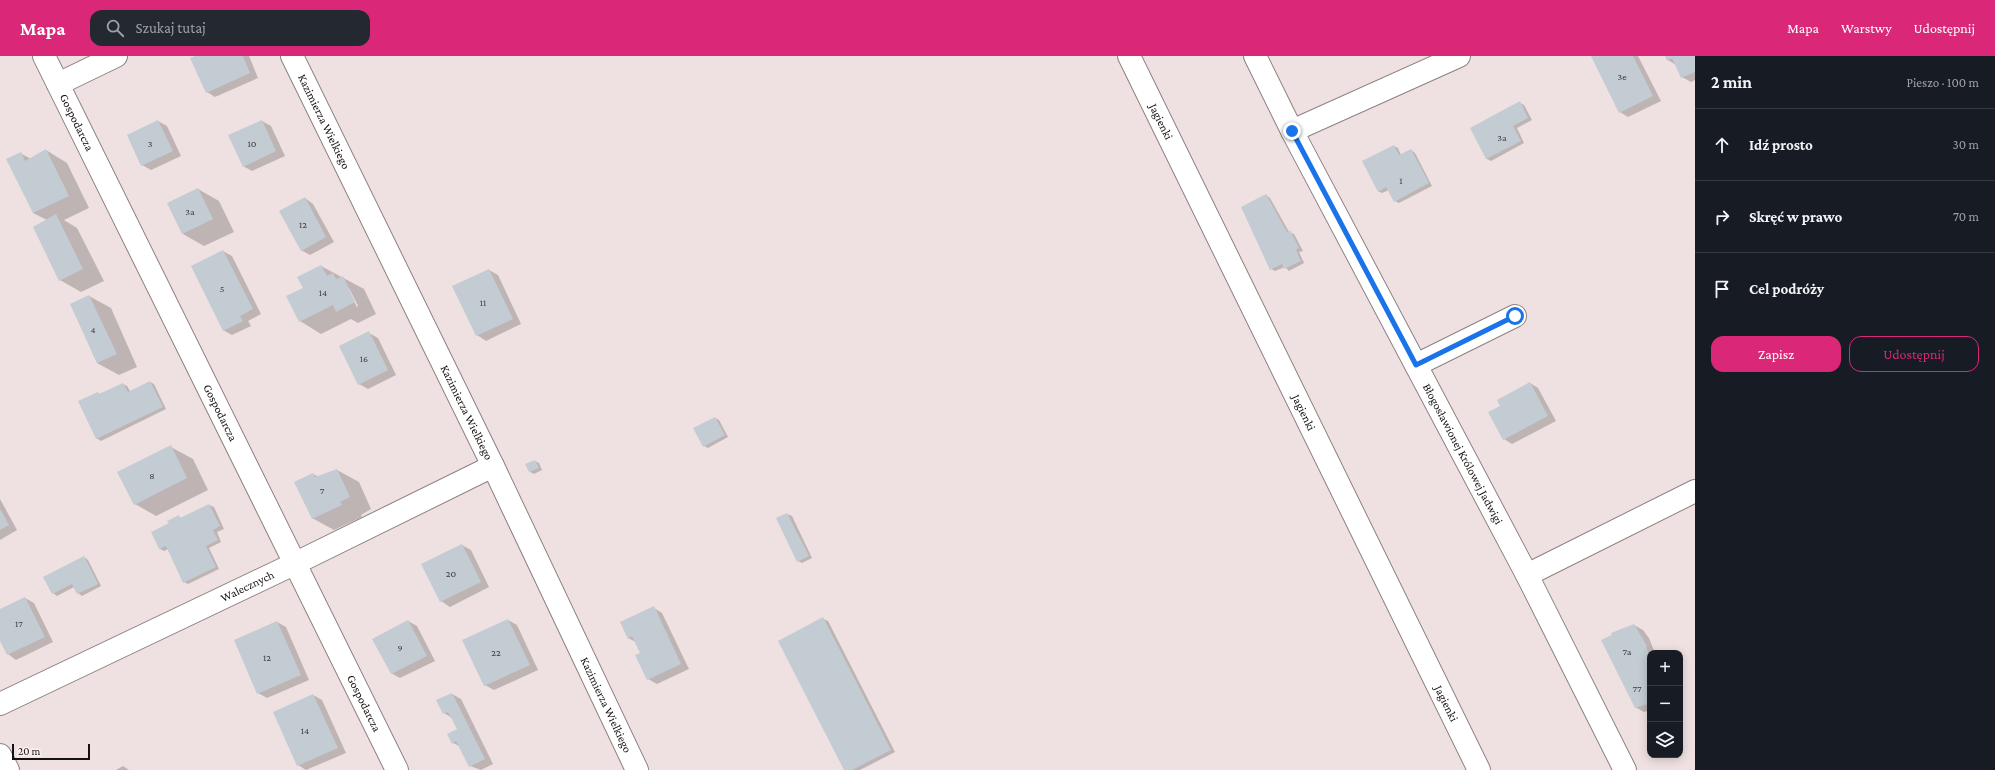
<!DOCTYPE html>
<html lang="pl">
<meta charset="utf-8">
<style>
body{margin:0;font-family:"Crimson Pro",serif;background:#242831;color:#f1f3f6}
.controls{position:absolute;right:12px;bottom:12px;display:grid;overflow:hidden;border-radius:8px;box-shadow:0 2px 10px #0003}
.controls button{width:36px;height:36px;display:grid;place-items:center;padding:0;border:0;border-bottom:1px solid #363941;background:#171b24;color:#f1f3f6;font:20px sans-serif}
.scale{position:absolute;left:12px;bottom:10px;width:78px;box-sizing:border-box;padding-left:4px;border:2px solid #171212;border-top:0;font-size:11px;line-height:14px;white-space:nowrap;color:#171212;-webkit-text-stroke:3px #fcefee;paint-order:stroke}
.stop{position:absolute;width:12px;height:12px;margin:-9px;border:3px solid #1a73e8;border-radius:50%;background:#fff}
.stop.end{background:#1a73e8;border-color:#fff;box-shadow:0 1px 4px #0008}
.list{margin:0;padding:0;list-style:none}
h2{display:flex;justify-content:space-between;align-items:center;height:52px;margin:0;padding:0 16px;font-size:17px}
h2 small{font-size:13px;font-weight:400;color:#9ea1a6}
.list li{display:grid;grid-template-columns:26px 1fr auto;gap:12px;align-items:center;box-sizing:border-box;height:72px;padding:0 16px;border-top:1px solid #363941}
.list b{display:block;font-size:15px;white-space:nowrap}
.list em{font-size:13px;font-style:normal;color:#9ea1a6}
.actions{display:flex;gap:8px;padding:12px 16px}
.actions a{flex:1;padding:9px 0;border:1px solid #db2777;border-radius:12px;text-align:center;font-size:14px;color:#db2777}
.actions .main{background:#db2777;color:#fff}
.icon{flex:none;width:22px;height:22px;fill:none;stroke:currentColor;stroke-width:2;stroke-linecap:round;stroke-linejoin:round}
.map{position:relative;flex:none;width:1695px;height:714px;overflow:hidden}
header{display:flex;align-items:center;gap:24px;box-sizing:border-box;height:56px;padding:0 20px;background:#db2777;color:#fff}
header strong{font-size:19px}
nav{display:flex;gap:22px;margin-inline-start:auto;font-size:14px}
.search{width:280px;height:36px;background:#242831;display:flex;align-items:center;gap:10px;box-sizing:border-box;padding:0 14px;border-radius:12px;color:#9ea1a6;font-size:15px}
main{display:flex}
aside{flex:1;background:#171b24}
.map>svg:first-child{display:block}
.shadow{fill:#0003;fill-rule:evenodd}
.building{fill:#c3cbd3}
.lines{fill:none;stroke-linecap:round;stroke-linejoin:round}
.minor-casing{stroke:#8d8181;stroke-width:24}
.minor{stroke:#fff;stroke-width:22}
.route{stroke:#1a73e8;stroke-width:5}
.labels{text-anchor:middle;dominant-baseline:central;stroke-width:4;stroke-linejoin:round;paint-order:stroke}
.number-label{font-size:10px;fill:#424042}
.street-label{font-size:12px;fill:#171212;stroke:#fcefee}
</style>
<header>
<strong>Mapa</strong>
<div class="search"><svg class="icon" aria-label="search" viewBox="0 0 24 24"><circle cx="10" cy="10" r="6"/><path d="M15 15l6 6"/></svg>Szukaj tutaj</div>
<nav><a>Mapa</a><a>Warstwy</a><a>Udostępnij</a></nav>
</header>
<main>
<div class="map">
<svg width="1695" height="714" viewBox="0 0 1695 714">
<rect width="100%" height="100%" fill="#efe1e1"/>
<g class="shadow">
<polygon points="197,0 249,0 258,22 215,41 207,36"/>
<polygon points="1594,0 1638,0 1661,45 1628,61 1620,56"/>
<polygon points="1666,0 1695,0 1695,24 1691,26 1682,21 1676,9 1668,4"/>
<polygon points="1520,47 1524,49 1532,64 1517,72 1524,87 1491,105 1487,103 1471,72"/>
<polygon points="158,65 167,70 181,100 151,114 142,109"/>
<polygon points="262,65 271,70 285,100 252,115 243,110"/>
<polygon points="1394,90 1398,92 1401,99 1411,94 1415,97 1432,130 1399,147 1395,145 1389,134 1382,137 1378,135"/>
<polygon points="46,94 67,107 89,152 64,164 77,172 104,225 81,236 60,224 47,164 33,157 20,97 31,103"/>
<polygon points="198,133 219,145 234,176 204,190 183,178"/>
<polygon points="1266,139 1270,142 1289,176 1294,178 1303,195 1299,196 1304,207 1289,215 1285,211 1275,215 1271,213"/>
<polygon points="305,142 313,148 334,186 310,199 301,194"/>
<polygon points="223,195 232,200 261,258 248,265 251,270 232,279 223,274"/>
<path d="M321,210L364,233L376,258L358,267L351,263L321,278L300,265L304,232ZM347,232H349L358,250L357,251Z"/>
<polygon points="489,214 498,219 521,268 486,285 477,279 453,231"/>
<polygon points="89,240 111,252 137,311 119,319 97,307 71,248"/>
<polygon points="369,277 378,282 396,319 368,333 359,328"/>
<polygon points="150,326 154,328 166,353 101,385 96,382 98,337 101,339 123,328 127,330 130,335"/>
<polygon points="1530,327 1538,332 1556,365 1512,388 1504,383 1501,350"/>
<polygon points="715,362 719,364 728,381 708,392 704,390"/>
<polygon points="171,391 193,403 208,434 156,460 135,448"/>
<polygon points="535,405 539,407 542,414 534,418 530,416"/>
<polygon points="337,414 359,426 371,453 361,459 362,461 334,474 312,462 313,418 319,421"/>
<polygon points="0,443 17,474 0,484"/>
<polygon points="209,449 214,451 224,473 217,476 221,486 209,492 219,513 188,528 184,526 168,493 164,495 160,493 170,468 179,461 181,462"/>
<polygon points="787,458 792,460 812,502 802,507 798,505 777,463"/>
<polygon points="462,489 471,494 489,531 450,551 441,545"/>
<polygon points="84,501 88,504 101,530 82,540 78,537 74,531 57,540 53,537"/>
<polygon points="25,542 34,547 53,586 16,604 8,598 0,583 0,554"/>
<polygon points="654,552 662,557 689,613 657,628 648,623 641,597 636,586 628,582"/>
<polygon points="823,563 828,565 895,696 860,714 845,714"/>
<polygon points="508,564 517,569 538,614 494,634 485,629"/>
<polygon points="408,565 417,570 435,605 400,622 391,617"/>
<polygon points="277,566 286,571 309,624 267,642 258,637"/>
<polygon points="1634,569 1643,574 1649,582 1655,597 1650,597 1650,654 1644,656 1635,651 1602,584"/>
<polygon points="452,638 461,643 493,708 481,714 470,710 461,691 453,687 458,674 452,662 444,657"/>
<polygon points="313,639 322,644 346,697 306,714 298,709"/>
<polygon points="123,710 129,714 116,714"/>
</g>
<g class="building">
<polygon points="195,0 243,0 250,17 206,37 190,2"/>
<polygon points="1591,0 1633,0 1653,40 1619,57"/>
<polygon points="1665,0 1695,0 1695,16 1681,22 1672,2 1667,5"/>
<polygon points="1520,45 1528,62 1513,70 1521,85 1486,103 1470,72"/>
<polygon points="158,64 173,95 141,110 127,79"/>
<polygon points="262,64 276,95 243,111 228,79"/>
<polygon points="1394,89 1399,99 1411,93 1429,127 1394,146 1386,131 1378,136 1362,105"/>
<polygon points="46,93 69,140 33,157 6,103 21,96 25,105"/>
<polygon points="198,132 213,163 182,178 167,147"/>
<polygon points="1266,138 1287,176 1290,174 1299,192 1296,194 1301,205 1284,213 1282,208 1270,214 1241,151"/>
<polygon points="305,141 326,181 301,195 279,155"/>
<polygon points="56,158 83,213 59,225 33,171"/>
<polygon points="223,194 253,253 240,260 243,265 223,275 191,210"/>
<polygon points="321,209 327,220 333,217 336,223 343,220 355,246 336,256 333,249 299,266 286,240 303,232 297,221"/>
<polygon points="489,213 513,263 476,280 452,230"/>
<polygon points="89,239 117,298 97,307 70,248"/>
<polygon points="369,275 388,314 358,329 339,290"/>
<polygon points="150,325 163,351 96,383 78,345 98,336 99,338 123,327 128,336"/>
<polygon points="1530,326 1548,360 1503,384 1488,356 1500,350 1497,344"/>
<polygon points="715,361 725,379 703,391 693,372"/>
<polygon points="171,389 187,422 134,449 117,416"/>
<polygon points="535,404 539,412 529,416 525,408"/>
<polygon points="337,413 350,441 340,446 342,449 312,463 294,426 313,417 315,421"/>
<polygon points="209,448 220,470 213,474 218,484 206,490 216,511 183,527 166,490 159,493 151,476 169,467 167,465 179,459 180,462"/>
<polygon points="0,453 9,469 0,474"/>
<polygon points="787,457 809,500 797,506 776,462"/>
<polygon points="462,488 481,526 440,546 421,508"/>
<polygon points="84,500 98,528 77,538 72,528 52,538 43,521"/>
<polygon points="25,541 45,581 7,599 0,585 0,553"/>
<polygon points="654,550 681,608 647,624 635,599 640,597 632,580 628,583 620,566"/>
<polygon points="823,561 891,694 852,714 844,714 778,585"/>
<polygon points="508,563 530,609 484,630 462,584"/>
<polygon points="408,564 427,600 391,618 372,583"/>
<polygon points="277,565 301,619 257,638 234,584"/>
<polygon points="1634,568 1647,590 1646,591 1650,600 1650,647 1635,652 1601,584 1612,579 1611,577"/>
<polygon points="452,637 485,703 469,711 456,685 452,688 447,678 457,673 448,656 443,658 436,644"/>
<polygon points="313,638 338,692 297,710 273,656"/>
</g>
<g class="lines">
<defs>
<g id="minor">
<path id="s1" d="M44,0L397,714"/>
<path id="s2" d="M292,0L493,410L637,714"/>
<path id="s3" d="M1129,0L1479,714"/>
<path id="s4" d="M1255,0L1292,75L1527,519L1625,714"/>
<polyline points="58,28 116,0"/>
<polyline points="1292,75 1459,0"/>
<polyline points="1416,309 1515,260"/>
<polyline points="1527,519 1695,435"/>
<path id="s5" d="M0,648L296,507L493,410"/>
<polyline points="0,699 8,714"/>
</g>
</defs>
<use href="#minor" class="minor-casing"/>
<use href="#minor" class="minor"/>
</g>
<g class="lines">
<polyline class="route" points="1292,75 1416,309 1515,260"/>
</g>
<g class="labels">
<g class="number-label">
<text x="1622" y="20">3e</text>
<text x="1502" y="81">3a</text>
<text x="150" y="87">3</text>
<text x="252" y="87">10</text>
<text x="1401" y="124">1</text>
<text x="190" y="155">3a</text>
<text x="303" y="168">12</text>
<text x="222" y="232">5</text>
<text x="323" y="236">14</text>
<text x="483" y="246">11</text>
<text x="93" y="273">4</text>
<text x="364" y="302">16</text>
<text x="152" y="419">8</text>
<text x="322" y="434">7</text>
<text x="451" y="517">20</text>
<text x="19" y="567">17</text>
<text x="400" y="591">9</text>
<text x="1627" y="595">7a</text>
<text x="496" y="596">22</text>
<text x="267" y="601">12</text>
<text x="1637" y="632">77</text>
<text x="305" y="674">14</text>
</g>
<g class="street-label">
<text stroke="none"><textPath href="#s2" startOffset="73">Kazimierza Wielkiego</textPath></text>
<text stroke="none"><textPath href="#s3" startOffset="73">Jagienki</textPath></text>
<text stroke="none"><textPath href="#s1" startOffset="74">Gospodarcza</textPath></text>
<text stroke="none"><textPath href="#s2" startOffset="397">Kazimierza Wielkiego</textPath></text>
<text stroke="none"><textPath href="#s1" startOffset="398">Gospodarcza</textPath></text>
<text stroke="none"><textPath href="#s3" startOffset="397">Jagienki</textPath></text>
<text stroke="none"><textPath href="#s4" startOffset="449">Błogosławionej Królowej Jadwigi</textPath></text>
<text stroke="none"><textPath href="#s5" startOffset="274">Walecznych</textPath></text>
<text stroke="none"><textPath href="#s1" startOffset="722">Gospodarcza</textPath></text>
<text stroke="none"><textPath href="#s2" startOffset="721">Kazimierza Wielkiego</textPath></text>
<text stroke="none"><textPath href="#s3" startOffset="721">Jagienki</textPath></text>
</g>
</g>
</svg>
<div class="controls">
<button>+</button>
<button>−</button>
<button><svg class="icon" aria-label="layers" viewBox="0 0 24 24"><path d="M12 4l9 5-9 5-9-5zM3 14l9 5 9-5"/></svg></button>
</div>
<div class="scale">20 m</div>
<div class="stop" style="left:1515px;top:260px"></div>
<div class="stop end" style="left:1292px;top:75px"></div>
</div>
<aside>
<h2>2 min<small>Pieszo · 100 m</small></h2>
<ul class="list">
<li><svg class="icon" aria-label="ahead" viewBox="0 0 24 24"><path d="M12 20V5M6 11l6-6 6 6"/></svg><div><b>Idź prosto</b></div><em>30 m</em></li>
<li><svg class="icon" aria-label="right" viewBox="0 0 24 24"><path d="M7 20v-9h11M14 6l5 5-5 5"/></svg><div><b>Skręć w prawo</b></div><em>70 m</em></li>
<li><svg class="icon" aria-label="arrive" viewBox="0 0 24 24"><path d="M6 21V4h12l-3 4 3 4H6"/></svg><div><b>Cel podróży</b></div></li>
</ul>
<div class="actions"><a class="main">Zapisz</a><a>Udostępnij</a></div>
</aside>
</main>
